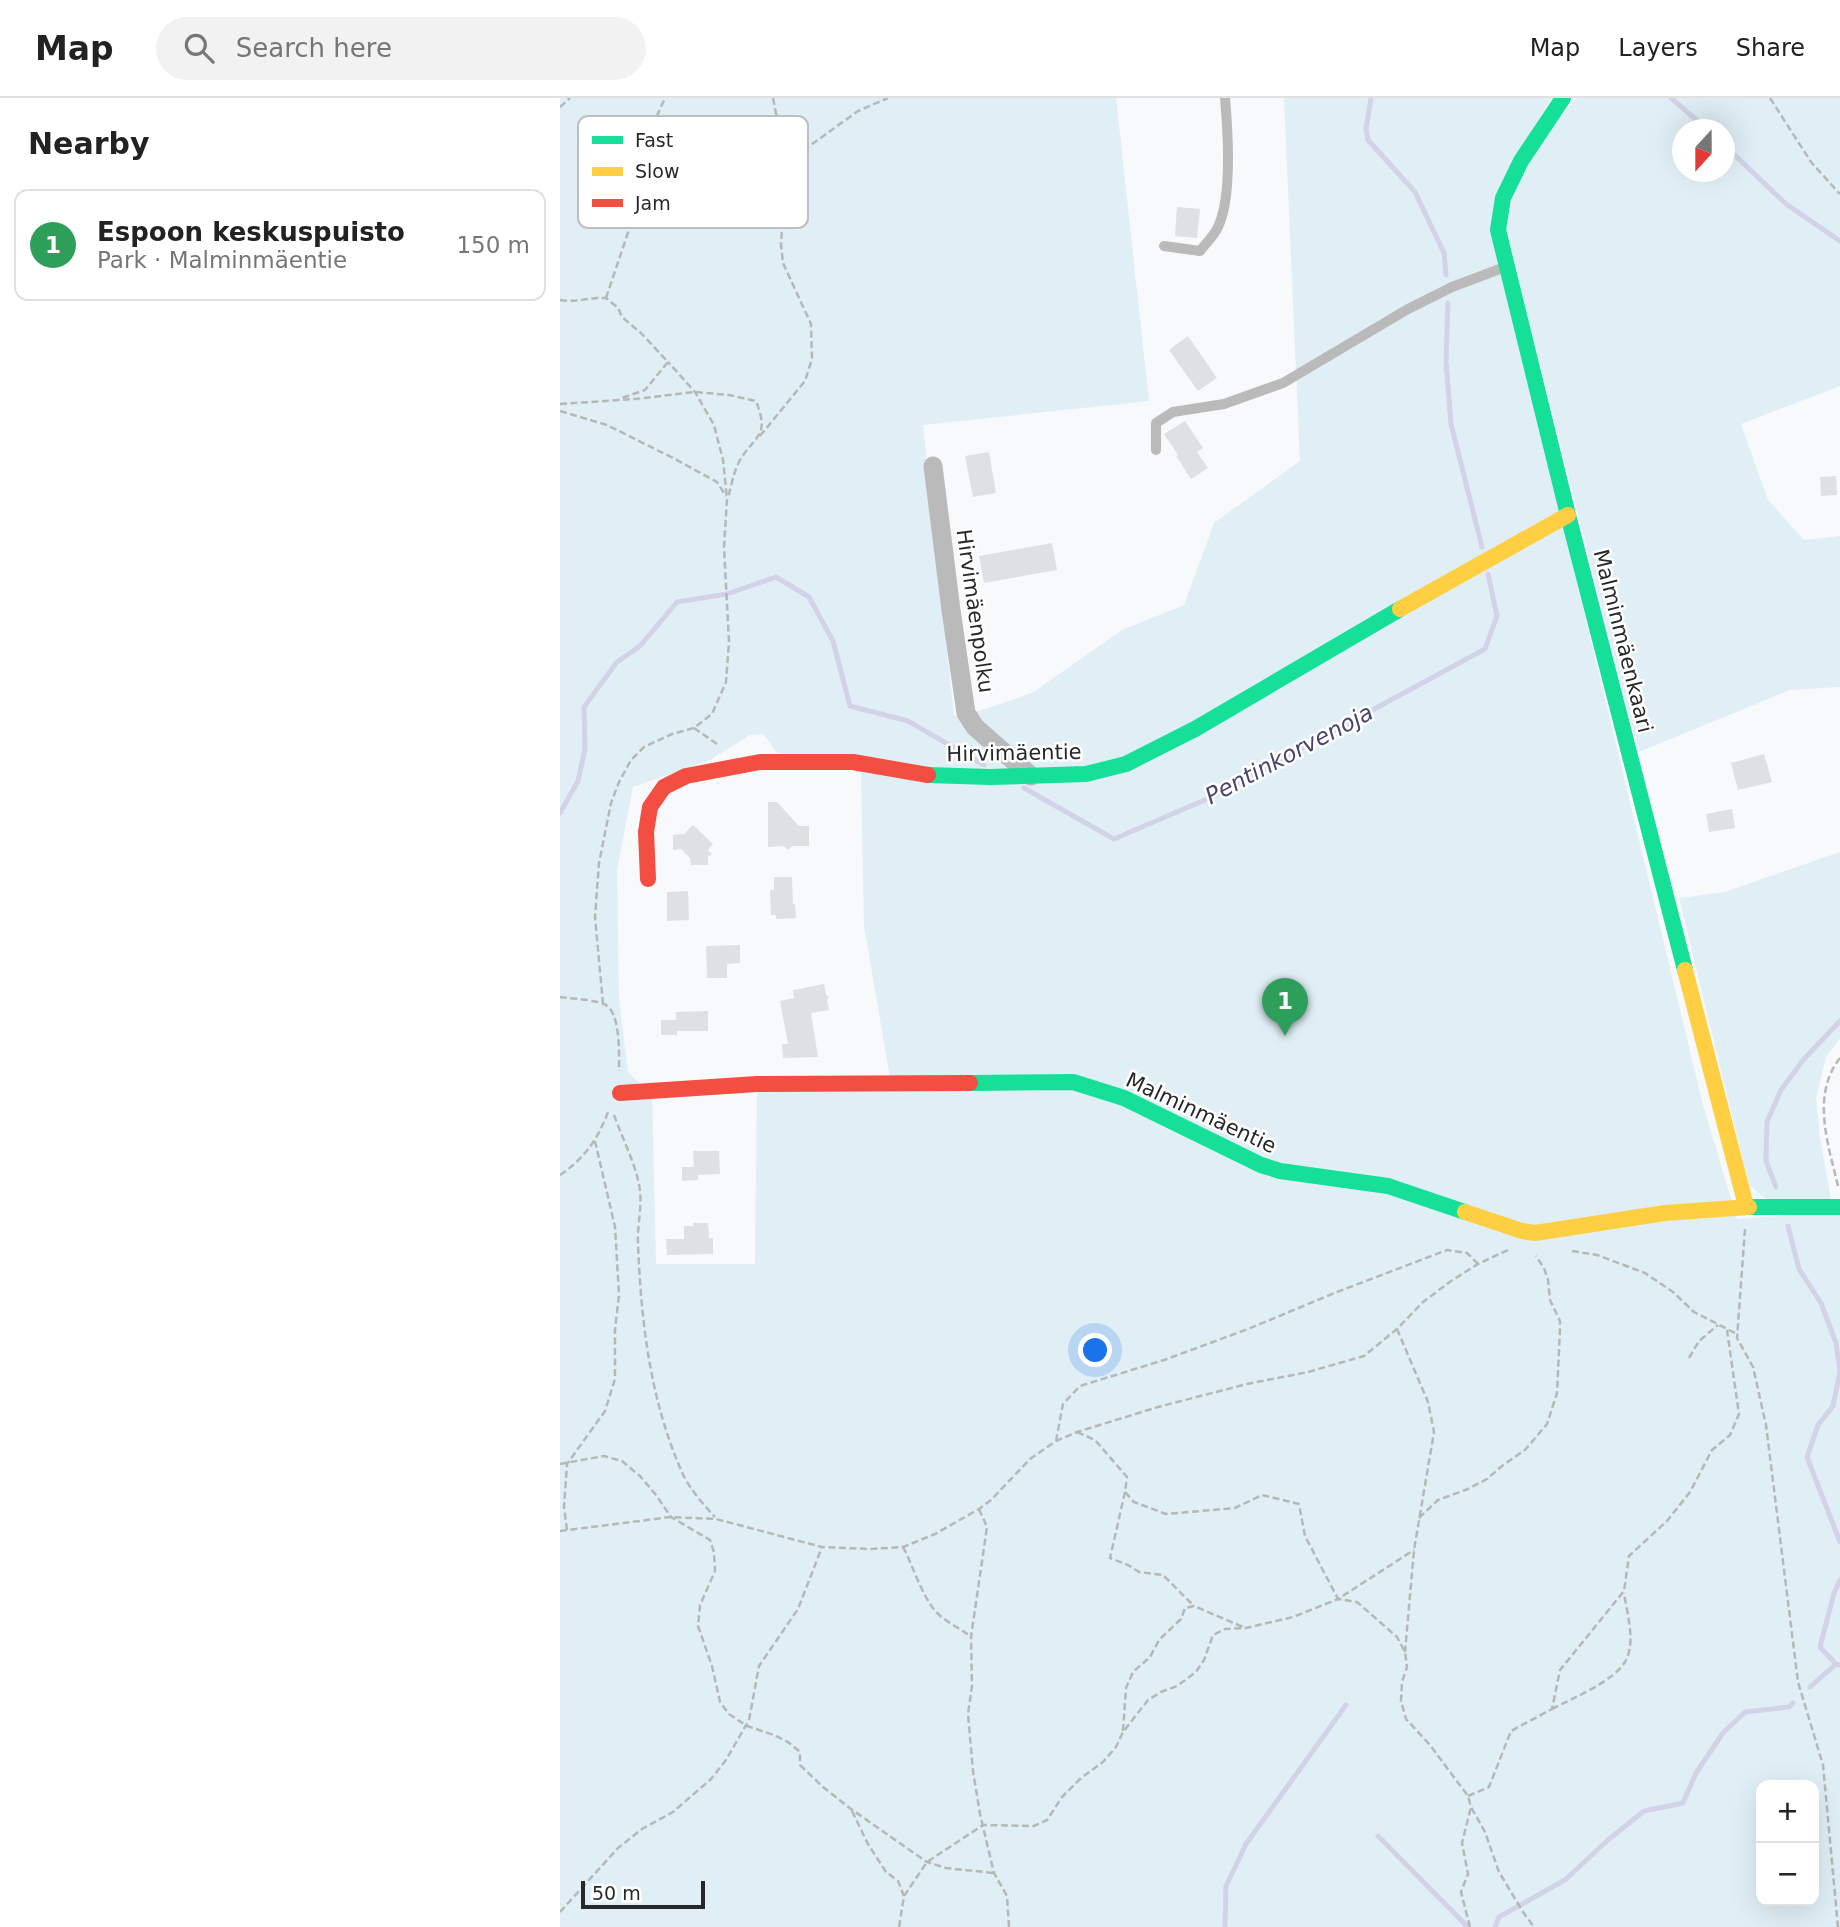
<!DOCTYPE html>
<meta charset="utf-8">
<style>
body{margin:0;font-family:"DejaVu Sans",sans-serif;background:#f2f2f2;color:#222}
.controls{position:absolute;right:21px;bottom:21px;display:grid;overflow:hidden;border-radius:14px;box-shadow:0 7px 28px #0002}
.controls button{width:63px;height:63px;display:grid;place-items:center;padding:0;border:0;border-bottom:2px solid #e0e0e0;background:#fff;color:#222;font:35px sans-serif}
.compass{position:absolute;left:1112px;top:21px;width:63px;height:63px;border-radius:50%;background:#fff;box-shadow:0 7px 28px #0002;rotate:201deg}
.scale{position:absolute;left:21px;bottom:18px;width:124px;box-sizing:border-box;padding-left:7px;border:4px solid #272829;border-top:0;font-size:19px;line-height:24px;white-space:nowrap;color:#272829;-webkit-text-stroke:5px #fff;paint-order:stroke}
.you{position:absolute;left:536px;top:1253px;width:24px;height:24px;margin:-18px;border:5px solid #fff;border-radius:50%;background:#1a73e8;box-shadow:0 0 0 10px #1a73e833}
.badge{display:grid;place-items:center;width:46px;height:46px;border-radius:50%;background:#ea580c;color:#fff;font-size:23px;font-weight:700}
.pin{position:absolute;translate:-50% -58px;filter:drop-shadow(0 2px 4px #0008)}
.pin::after{content:'';position:absolute;top:37px;width:24px;height:21px;background:inherit;clip-path:polygon(0 0,100% 0,50% 100%)}
.list{margin:0;padding:0;list-style:none}
h2{display:flex;justify-content:space-between;align-items:center;height:91px;margin:0;padding:0 28px;font-size:30px}
h2 small{font-size:23px;font-weight:400;color:#767676}
.list li{display:grid;grid-template-columns:46px 1fr auto;gap:21px;align-items:center;box-sizing:border-box;height:112px;margin:0 14px 14px;padding:0 14px;border:2px solid #e0e0e0;border-radius:14px}
.list b{display:block;font-size:26px;white-space:nowrap}
.list p{margin:0;font-size:23px;white-space:nowrap;color:#767676}
.list em{font-size:23px;font-style:normal;color:#767676}
.icon{flex:none;width:38px;height:38px;fill:none;stroke:currentColor;stroke-width:2;stroke-linecap:round;stroke-linejoin:round}
.map{position:relative;flex:none;width:1280px;height:1829px;overflow:hidden}
header{display:flex;align-items:center;gap:42px;box-sizing:border-box;height:98px;padding:0 35px;background:#fff;border-bottom:2px solid #e0e0e0}
header strong{font-size:33px}
nav{display:flex;gap:38px;margin-inline-start:auto;font-size:24px}
.search{width:490px;height:63px;background:#f2f2f2;display:flex;align-items:center;gap:18px;box-sizing:border-box;padding:0 24px;border-radius:38px;color:#767676;font-size:26px}
main{display:flex}
aside{flex:1;background:#fff}
.map>svg:first-child{display:block}
.green{fill:#e0eff6;fill-rule:evenodd}
.lines{fill:none;stroke-linecap:round;stroke-linejoin:round}
.stream{stroke:#d3d2e8;stroke-width:5}
.building{fill:#dfe0e2}
.path{stroke:#b6b8b8;stroke-width:2.5;stroke-dasharray:7 3.5;stroke-linecap:butt}
.lane{stroke:#bababa;stroke-width:10}
.street{stroke:#bababa;stroke-width:19}
.fast{stroke:#16e098;stroke-width:16}
.slow{stroke:#ffcf43;stroke-width:16}
.jam{stroke:#f24e42;stroke-width:16}
.labels{text-anchor:middle;dominant-baseline:central;stroke-width:5;stroke-linejoin:round;paint-order:stroke}
.street-label{font-size:21px;fill:#272829;stroke:#fff}
.water-label{font-size:23px;font-style:italic;fill:#48436f;stroke:#fff}
.key{fill:#fff;stroke:#bebebf;stroke-width:2}
.key-label{font-size:19px;fill:#272829}
</style>
<header>
<strong>Map</strong>
<div class="search"><svg class="icon" aria-label="search" viewBox="0 0 24 24"><circle cx="10" cy="10" r="6"/><path d="M15 15l6 6"/></svg>Search here</div>
<nav><a>Map</a><a>Layers</a><a>Share</a></nav>
</header>
<main>
<aside>
<h2>Nearby<small></small></h2>
<ul class="list">
<li><span class="badge" style="background:#2e9e5b">1</span><div><b>Espoon keskuspuisto</b><p>Park · Malminmäentie</p></div><em>150 m</em></li>
</ul>
</aside>
<div class="map">
<svg width="1280" height="1829" viewBox="0 0 1280 1829">
<rect width="100%" height="100%" fill="#f7f9fb"/>
<g class="green">
<path d="M0,0H556L589,303L363,327L394,618L419,613L472,595L562,532L624,507L654,425L740,363L724,0H991L943,82L960,248L1143,1007L1177,1121L1280,1113V1829H0ZM204,636L216,654L301,675L304,828L331,985L197,986L195,1166H96L92,997L68,974L59,902L57,772L73,689L150,662L190,637ZM1201,1687H1254V1803H1201Z"/>
<path d="M1017,0H1280V288L1181,326L1208,402L1244,442L1280,438V589L1230,592L1079,654L945,131L957,86L993,27ZM1122,32H1164V74H1122Z"/>
<polygon points="1280,754 1280,941 1266,959 1256,1000 1260,1040 1271,1101 1206,1101 1189,1087 1119,800 1165,794"/>
</g>
<g class="lines">
<g class="stream">
<polyline points="811,0 806,31 808,42 855,94 884,155 886,177"/>
<polyline points="1111,0 1148,32"/>
<polyline points="1164,47 1226,106 1280,143"/>
<polyline points="888,205 886,263 891,326 922,449"/>
<polyline points="464,690 554,741 654,698 925,551 937,518 928,476"/>
<polyline points="0,715 18,683 25,651 24,609 57,564 80,548 117,504 167,496 216,479 249,499 273,543 290,608 348,623 424,667"/>
<polyline points="1216,1089 1206,1063 1207,1024 1221,992 1244,961 1280,923"/>
<polyline points="1228,1128 1239,1171 1261,1205 1276,1245 1280,1273 1273,1308 1258,1327 1247,1359 1280,1444"/>
<polyline points="1280,1482 1274,1495 1260,1549 1276,1566 1280,1567"/>
<polyline points="1250,1589 1276,1566"/>
<polyline points="818,1738 908,1829"/>
<polyline points="665,1829 666,1788 686,1746 786,1607"/>
<polyline points="935,1829 939,1819 1005,1782 1048,1742 1084,1713 1123,1705 1136,1675 1163,1635 1185,1614 1229,1609 1233,1605"/>
</g>
</g>
<g class="building">
<polygon points="617,109 640,111 637,140 615,138"/>
<polygon points="628,238 657,280 638,293 609,252"/>
<polygon points="625,323 643,350 637,354 648,370 631,381 616,358 618,357 604,336"/>
<polygon points="429,354 436,395 413,399 405,358"/>
<polygon points="1276,378 1277,397 1261,398 1260,379"/>
<polygon points="492,445 497,472 424,485 419,458"/>
<polygon points="1204,656 1212,684 1178,692 1171,665"/>
<polygon points="208,704 217,704 239,728 249,728 249,748 232,748 228,752 224,748 208,749"/>
<polygon points="1172,711 1175,730 1149,734 1146,716"/>
<polygon points="133,727 153,746 148,752 152,756 148,759 148,767 131,767 130,760 121,751 113,752 113,737 124,736"/>
<polygon points="214,779 232,779 233,806 235,806 236,820 216,821 216,817 211,817 210,792 214,792"/>
<polygon points="128,793 129,822 107,823 107,794"/>
<polygon points="180,847 180,865 167,866 167,880 147,880 146,848"/>
<polygon points="264,886 266,897 269,899 267,902 269,912 251,915 258,959 223,960 222,946 228,946 220,903 234,900 233,892"/>
<polygon points="148,913 148,933 117,933 117,937 101,937 101,922 116,922 116,914"/>
<polygon points="133,1053 159,1053 160,1076 138,1077 138,1082 122,1083 122,1069 134,1069"/>
<polygon points="133,1125 148,1125 149,1140 153,1140 153,1156 107,1157 106,1141 124,1141 124,1128 133,1128"/>
</g>
<g class="lines">
<g class="path">
<polyline points="213,0 221,41 223,87"/>
<polyline points="1210,0 1251,64 1280,96"/>
<polyline points="0,9 10,0"/>
<polyline points="46,200 84,87 96,20 105,0"/>
<path d="M0,202C16,205 30,199 46,200L58,210L62,219L82,236L108,264L85,292L59,301"/>
<path d="M0,306L75,301L135,294L169,297L196,303C210,339 196,336 180,362C174,373 171,388 168,400"/>
<polyline points="0,313 47,327 115,361 157,384 166,398"/>
<polyline points="200,338 245,283 252,261 251,226 223,165 221,147 225,79 234,62 248,49 298,13 328,0"/>
<polyline points="134,630 160,648"/>
<path d="M0,899C14,901 31,901 44,906C61,913 59,957 59,973"/>
<polyline points="43,906 35,819 39,765 51,705 59,684 71,662 84,649 112,636 134,630 152,616 166,584 169,544 164,449 167,401 163,362 154,327 135,294 108,264"/>
<path d="M54,1017C62,1040 77,1068 80,1093C82,1110 77,1129 78,1146C81,1223 90,1301 121,1372C128,1389 142,1405 155,1419"/>
<path d="M0,1077C24,1061 38,1041 48,1014"/>
<path d="M1278,1088C1268,1046 1251,997 1280,960"/>
<polyline points="1185,1131 1177,1240 1193,1269 1206,1327 1238,1584 1263,1667 1278,1829"/>
<polyline points="1012,1153 1037,1157 1085,1175 1113,1194 1134,1214 1177,1236"/>
<polyline points="837,1231 868,1304 874,1334 854,1452 845,1554"/>
<polyline points="1129,1260 1139,1243 1158,1227"/>
<polyline points="517,1334 535,1342 567,1379 565,1394 574,1404 606,1416 675,1410 702,1397 739,1406 745,1438 778,1501 854,1452"/>
<polyline points="496,1343 503,1306 520,1288 604,1262 688,1231 777,1194 887,1152 907,1155 918,1166"/>
<polyline points="0,1366 44,1358 62,1363 80,1378 96,1397 111,1419 150,1442 154,1454 155,1473 140,1507 138,1528 152,1568 160,1604 169,1616 187,1628 214,1637 228,1644 240,1654 240,1667 263,1689 291,1711 367,1764 386,1770 434,1775"/>
<polyline points="565,1394 550,1460 568,1467 579,1474 603,1477 634,1508"/>
<polyline points="419,1411 427,1429 411,1539 412,1588 408,1616 413,1673 420,1716 434,1775 447,1798 449,1829"/>
<polyline points="859,1420 878,1402 908,1391 927,1381 942,1368 965,1352 987,1326 997,1295 1000,1231 1000,1223 990,1202 988,1182 984,1170 976,1158"/>
<polyline points="7,1432 4,1409 7,1366 45,1313 55,1281 55,1231 59,1197 55,1129 35,1043"/>
<polyline points="0,1433 111,1419 156,1421 262,1449 309,1451 343,1449 375,1436 419,1411 431,1402 470,1361 496,1343 517,1334 598,1309 687,1286 748,1274 804,1258 837,1231 863,1204 891,1183 918,1166 948,1152"/>
<path d="M343,1449C354,1469 364,1507 383,1520C392,1527 402,1532 410,1538"/>
<path d="M992,1611C1013,1600 1058,1582 1067,1560C1075,1541 1067,1515 1064,1495"/>
<polyline points="563,1633 566,1590 573,1574 590,1559 599,1542 621,1521 625,1510 634,1508 683,1529"/>
<polyline points="908,1698 929,1689 951,1633 992,1611 1000,1572 1064,1493 1069,1458 1107,1423 1130,1394 1152,1352 1170,1337 1179,1316 1167,1232"/>
<polyline points="292,1713 308,1746 326,1774 338,1783 344,1798"/>
<polyline points="0,1814 58,1750 82,1731 113,1714 151,1681 166,1662 189,1622 199,1568 238,1511 262,1449"/>
<polyline points="339,1829 344,1798 367,1764 423,1727 474,1728 487,1722 502,1699 521,1680 543,1664 556,1649 563,1634 588,1602 601,1594 617,1588 636,1574 644,1562 653,1537 665,1531 686,1530 733,1519 778,1501 797,1504 837,1539 845,1554 847,1569 842,1584 841,1603 846,1621 870,1647 908,1698 911,1709 925,1734 939,1774 963,1814 974,1829"/>
<polyline points="910,1829 901,1794 908,1776 902,1745 911,1709"/>
</g>
<g class="lane">
<path d="M604,148L640,153C645,146 653,139 657,131C673,101 668,34 665,0"/>
<polyline points="596,352 596,325 613,314 664,306 723,285 848,211 892,189 945,169"/>
</g>
<polyline class="street" points="373,368 391,512 406,615 415,629 471,678"/>
<g class="fast">
<polyline points="1003,0 961,63 943,100 938,132 1008,417 1125,872"/>
<polyline points="368,677 430,679 526,676 566,666 635,631 840,511"/>
<polyline points="410,985 513,984 564,1000 701,1067 720,1073 828,1088 905,1114"/>
<polyline points="1189,1109 1280,1109"/>
</g>
<g class="slow">
<polyline points="840,511 1008,417"/>
<polyline points="1125,872 1186,1108"/>
<polyline points="905,1114 962,1133 975,1135 1105,1115 1189,1109"/>
</g>
<g class="jam">
<polyline points="88,781 86,734 90,709 104,689 126,678 200,664 293,664 368,677"/>
<polyline points="60,995 197,986 410,985"/>
</g>
</g>
<g class="labels">
<g class="street-label">
<text transform="translate(415 513) rotate(82)">Hirvimäenpolku</text>
<text transform="translate(1063 543) rotate(76)">Malminmäenkaari</text>
<text transform="translate(454 655) rotate(-1)">Hirvimäentie</text>
<text transform="translate(641 1015) rotate(25)">Malminmäentie</text>
</g>
<g class="water-label">
<text transform="translate(729 656) rotate(-28)">Pentinkorvenoja</text>
</g>
</g>
<rect x="18" y="18" width="230" height="112" rx="10" class="key"/>
<rect x="32" y="38" width="31" height="8" fill="#16e098"/>
<rect x="32" y="69" width="31" height="9" fill="#ffcf43"/>
<rect x="32" y="101" width="31" height="8" fill="#f24e42"/>
<g class="key-label">
<text x="75" y="49">Fast</text>
<text x="75" y="80">Slow</text>
<text x="75" y="112">Jam</text>
</g>
</svg>
<div class="controls">
<button>+</button>
<button>−</button>
</div>
<svg class="compass" viewBox="-18 -18 36 36"><path d="M0-13l5 13h-10z" fill="#e53935"/><path d="M0 13l5-13h-10z" fill="#767676"/></svg>
<div class="scale">50 m</div>
<div class="you"></div>
<div class="pin badge" style="left:725px;top:938px;background:#2e9e5b">1</div>
</div>
</main>
